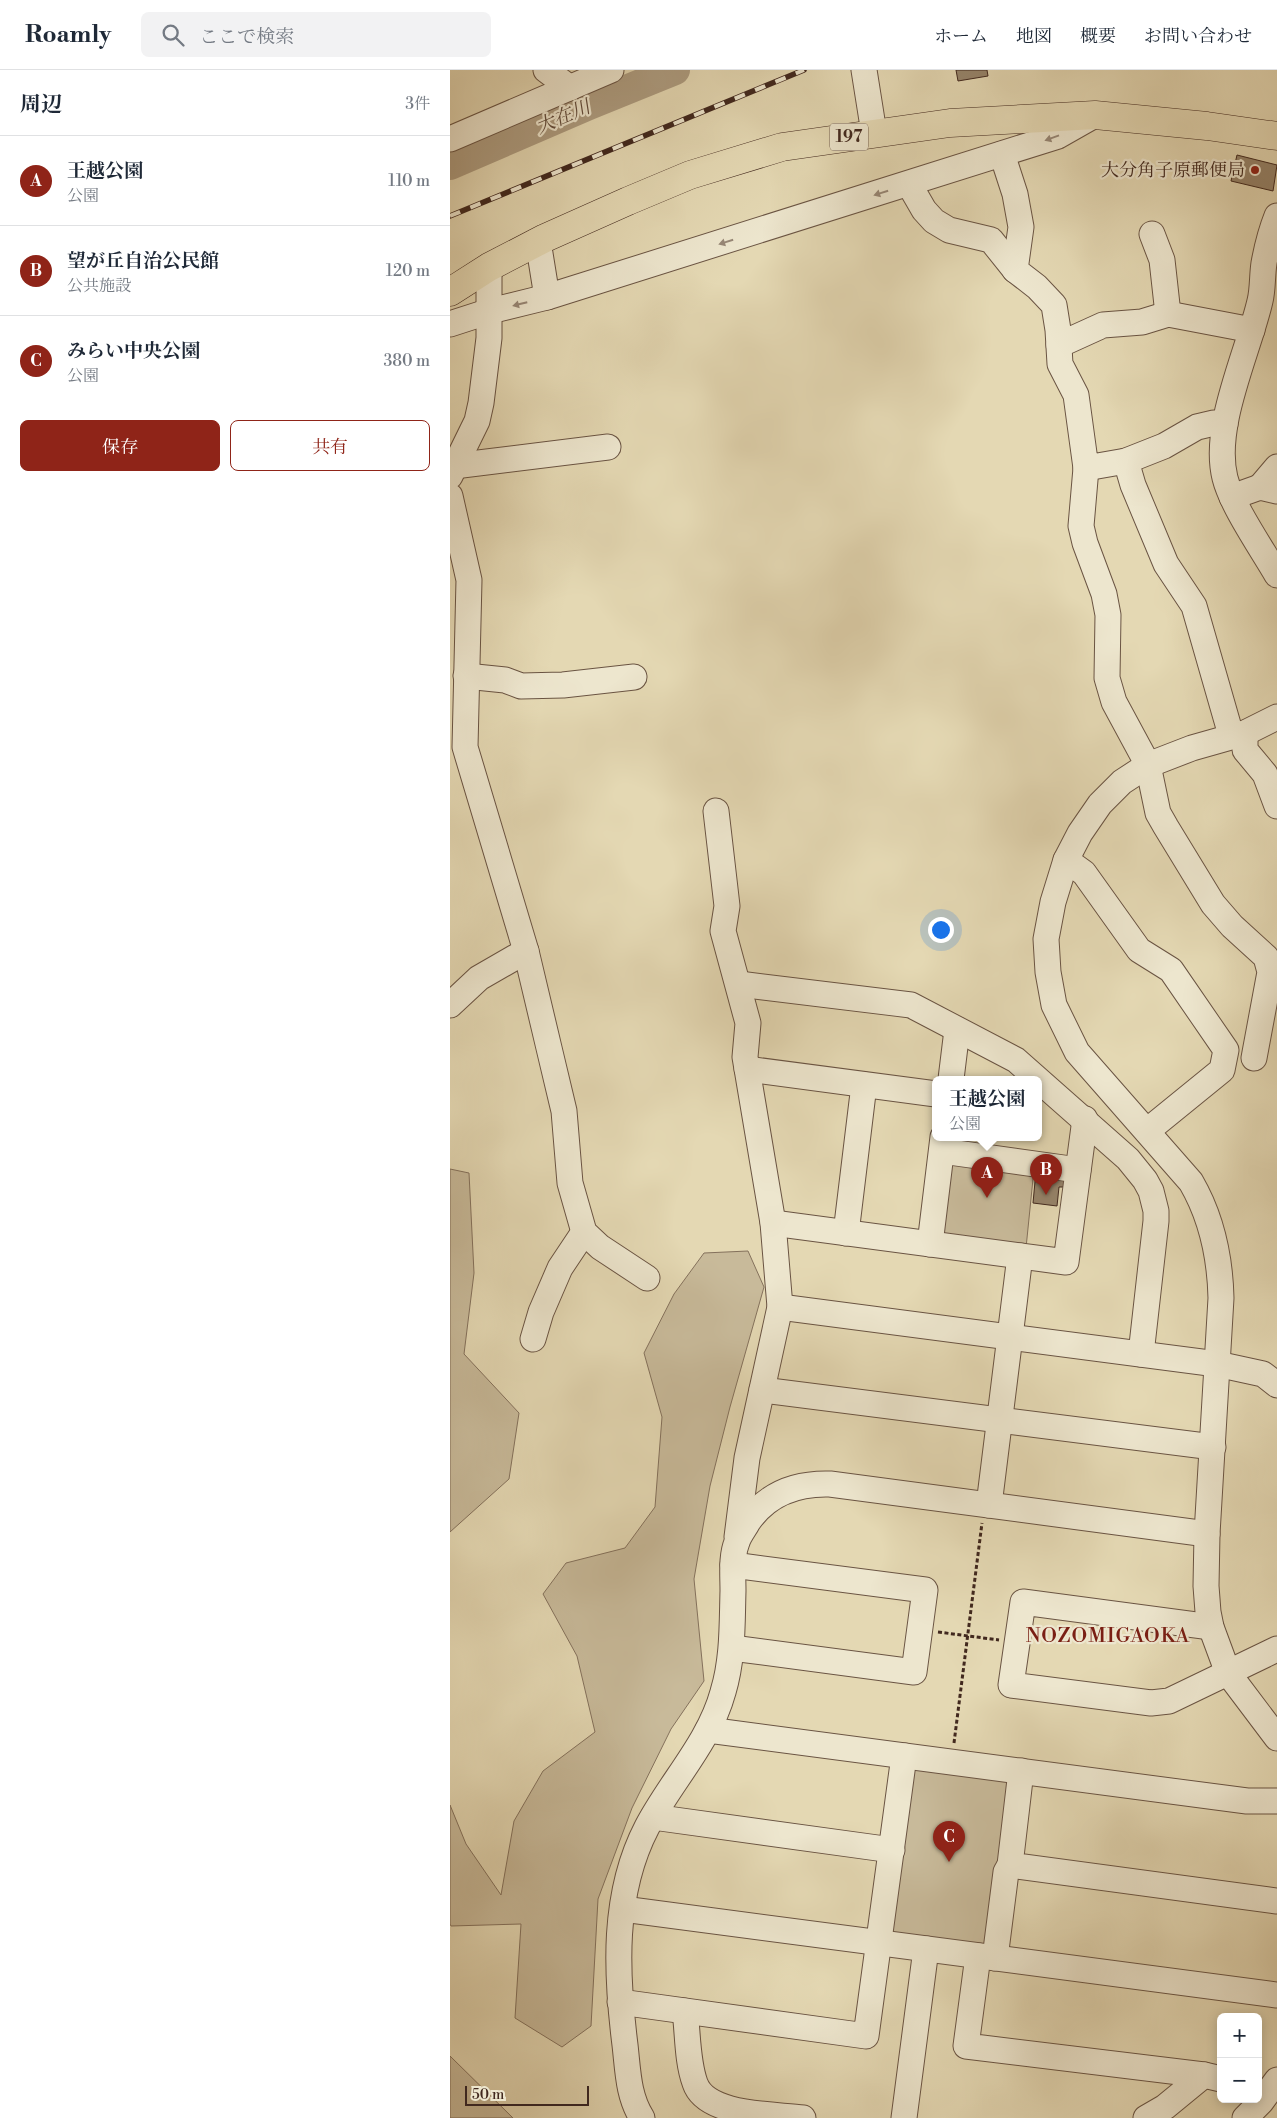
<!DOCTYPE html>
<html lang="ja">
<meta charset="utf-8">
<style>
body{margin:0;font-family:"Libre Bodoni","Noto Serif JP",serif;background:#f2f2f3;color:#1f2937}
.controls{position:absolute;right:15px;bottom:15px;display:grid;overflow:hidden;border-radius:8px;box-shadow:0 2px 12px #0003}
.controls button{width:45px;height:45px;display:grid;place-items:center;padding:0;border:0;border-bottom:1px solid #e0e1e3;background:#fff;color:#1f2937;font:25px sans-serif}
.scale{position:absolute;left:15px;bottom:12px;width:124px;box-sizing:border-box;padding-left:5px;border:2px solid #41281e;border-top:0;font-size:14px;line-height:18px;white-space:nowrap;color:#41281e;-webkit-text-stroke:4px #ede6ce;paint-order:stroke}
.you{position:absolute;left:490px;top:859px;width:18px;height:18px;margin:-12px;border:4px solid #fff;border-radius:50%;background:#1a73e8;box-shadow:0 0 0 8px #1a73e833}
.badge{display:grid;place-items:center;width:32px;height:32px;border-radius:50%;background:#8f2418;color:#fff;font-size:16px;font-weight:700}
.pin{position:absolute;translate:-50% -41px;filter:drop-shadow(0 1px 2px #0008)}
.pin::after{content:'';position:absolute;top:26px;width:18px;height:15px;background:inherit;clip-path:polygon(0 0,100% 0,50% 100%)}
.popup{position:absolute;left:482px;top:1006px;width:110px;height:65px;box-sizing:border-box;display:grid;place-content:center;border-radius:8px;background:#fff;filter:drop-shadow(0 1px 4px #0005);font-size:16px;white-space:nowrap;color:#747a83}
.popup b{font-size:19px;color:#1f2937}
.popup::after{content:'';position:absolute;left:50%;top:100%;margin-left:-10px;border:10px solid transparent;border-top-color:#fff}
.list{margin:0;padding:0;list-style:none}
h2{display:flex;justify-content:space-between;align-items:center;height:65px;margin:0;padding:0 20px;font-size:21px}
h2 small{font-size:16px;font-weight:400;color:#747a83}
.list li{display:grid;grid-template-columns:32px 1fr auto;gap:15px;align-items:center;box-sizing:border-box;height:90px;padding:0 20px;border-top:1px solid #e0e1e3}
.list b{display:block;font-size:19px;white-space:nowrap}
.list p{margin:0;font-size:16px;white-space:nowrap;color:#747a83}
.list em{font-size:16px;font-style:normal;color:#747a83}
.actions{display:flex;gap:10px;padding:15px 20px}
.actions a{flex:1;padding:11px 0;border:1px solid #8f2418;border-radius:8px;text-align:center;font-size:18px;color:#8f2418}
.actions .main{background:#8f2418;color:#fff}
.icon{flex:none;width:28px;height:28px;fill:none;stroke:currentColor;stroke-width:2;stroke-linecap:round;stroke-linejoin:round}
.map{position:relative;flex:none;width:827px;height:2048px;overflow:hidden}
header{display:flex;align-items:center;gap:30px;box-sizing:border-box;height:70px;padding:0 25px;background:#fff;border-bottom:1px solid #e0e1e3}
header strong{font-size:24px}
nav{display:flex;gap:28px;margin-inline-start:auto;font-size:18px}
.search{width:350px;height:45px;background:#f2f2f3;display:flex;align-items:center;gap:12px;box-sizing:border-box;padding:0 18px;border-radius:8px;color:#747a83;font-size:19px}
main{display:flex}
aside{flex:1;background:#fff}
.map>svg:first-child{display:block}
.green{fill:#c8ba9a;stroke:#84715c}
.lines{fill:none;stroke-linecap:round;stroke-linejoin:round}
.river{stroke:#ad9c80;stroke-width:30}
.building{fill:#96846b;stroke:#41281e}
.minor-casing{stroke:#6a5443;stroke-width:27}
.highway-casing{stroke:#41281e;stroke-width:29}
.path{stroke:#41281e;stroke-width:3;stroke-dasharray:4 2.5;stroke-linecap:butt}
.minor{stroke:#ede6ce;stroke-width:25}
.highway{stroke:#e4d8b3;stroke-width:28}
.rail-casing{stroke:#41281e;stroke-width:5.5}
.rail{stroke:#ede6ce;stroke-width:4;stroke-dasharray:11;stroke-linecap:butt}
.oneway{fill:#978776}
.poi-dot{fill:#8f2418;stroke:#ede6ce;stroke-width:2}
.labels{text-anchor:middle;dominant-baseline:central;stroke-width:4.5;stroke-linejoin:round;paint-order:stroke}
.shield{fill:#ede6ce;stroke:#756153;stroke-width:1}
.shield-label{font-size:16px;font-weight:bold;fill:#41281e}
.poi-label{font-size:18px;fill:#41281e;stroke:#ede6ce;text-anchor:end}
.water-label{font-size:19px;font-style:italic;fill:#614b3b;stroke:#ede6ce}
.quarter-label{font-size:20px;letter-spacing:1px;fill:#7a1f14;stroke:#ede6ce}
</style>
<header>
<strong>Roamly</strong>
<div class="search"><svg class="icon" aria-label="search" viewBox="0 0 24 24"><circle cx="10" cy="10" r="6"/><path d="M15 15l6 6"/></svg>ここで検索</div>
<nav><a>ホーム</a><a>地図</a><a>概要</a><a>お問い合わせ</a></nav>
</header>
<main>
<aside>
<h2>周辺<small>3件</small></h2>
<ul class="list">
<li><span class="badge">A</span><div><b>王越公園</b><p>公園</p></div><em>110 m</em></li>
<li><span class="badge">B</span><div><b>望が丘自治公民館</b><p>公共施設</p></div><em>120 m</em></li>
<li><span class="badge">C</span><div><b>みらい中央公園</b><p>公園</p></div><em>380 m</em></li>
</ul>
<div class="actions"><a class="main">保存</a><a>共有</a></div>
</aside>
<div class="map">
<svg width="827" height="2048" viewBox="0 0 827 2048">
<rect width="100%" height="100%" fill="#e4d8b3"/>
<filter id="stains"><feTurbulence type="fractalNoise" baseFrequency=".004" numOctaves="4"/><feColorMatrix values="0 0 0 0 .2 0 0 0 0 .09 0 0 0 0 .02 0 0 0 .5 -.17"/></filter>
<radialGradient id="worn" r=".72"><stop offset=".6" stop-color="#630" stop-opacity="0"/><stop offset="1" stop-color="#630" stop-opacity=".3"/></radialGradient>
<g class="green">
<polygon points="498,1087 584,1099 576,1178 497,1168 489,1158"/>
<polygon points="0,1099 19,1103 24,1203 14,1284 69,1343 59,1409 0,1462"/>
<polygon points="298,1181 314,1217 280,1337 260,1416 244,1509 254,1611 221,1659 182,1738 148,1829 141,1956 112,1977 65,1948 71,1854 1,1856 0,1854 0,1735 16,1774 51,1825 64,1751 93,1701 145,1662 127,1586 93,1524 116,1493 175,1478 205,1437 212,1347 194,1283 224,1224 254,1183"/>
<polygon points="467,1695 555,1706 563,1716 541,1880 436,1866 458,1704"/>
<polygon points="0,1986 63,2048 0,2048"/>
</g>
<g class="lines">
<polyline class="river" points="0,95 139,35 225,0"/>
</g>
<g class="building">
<polygon points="506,0 537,0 538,6 508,11"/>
<polygon points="787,85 827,95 823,121 781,111"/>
<polygon points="586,1101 617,1105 616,1117 609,1117 607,1136 583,1133"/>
</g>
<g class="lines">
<defs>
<g id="minor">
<polyline points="96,0 120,18"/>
<polyline points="414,0 424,63"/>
<polyline points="0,69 161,0"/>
<polyline points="552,84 565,124 571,157 565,200 587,217 604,235 608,260 610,294 626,325 636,398 676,391 714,376 747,357 764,353 775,354"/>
<polyline points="459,114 474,140 484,151 499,160 541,170 565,200"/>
<path d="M827,146C821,161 817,177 814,193C812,206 813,219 810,231C798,283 762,356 775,408C782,436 812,479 827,505"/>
<polyline points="702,164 712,190 718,244"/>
<polyline points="88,171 97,227"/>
<polyline points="0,254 40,241 97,227 608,66 645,45"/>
<polyline points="609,275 653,255 692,252 718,244 802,260"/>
<polyline points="676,391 683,415 716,494 744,536 781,665"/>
<polyline points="4,396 158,377"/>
<polyline points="636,398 631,456 635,473 654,524 658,545 657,608 664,632 698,695 708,743 716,757 763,834 782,856 816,887 820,902 804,988"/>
<polyline points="0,406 27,351 31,333 39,268 39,197"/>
<polyline points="810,417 827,397"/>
<polyline points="0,426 19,510 15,677 76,881 99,978 114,1041 120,1113 134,1162 150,1177 197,1208"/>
<polyline points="782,427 810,417 827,421"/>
<polyline points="16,606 55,610 71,616 113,615 184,607"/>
<path d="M827,647L795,663L742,678L698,695L672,712L650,734L630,763L616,790L603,832L596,869L598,902L604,935L627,982L741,1112C762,1148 770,1186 771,1228L757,1464L756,1516L758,1542L761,1557L778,1603L827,1668"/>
<polyline points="795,663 795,680 815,704 827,736"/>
<polyline points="266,741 277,836 273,861 298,953 295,987 323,1153 330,1237 297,1388 287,1467"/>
<polyline points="616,790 634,803 689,880 721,900 776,980 772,1000 697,1061"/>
<polyline points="289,914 461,935 566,990 678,1089 695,1110 701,1121 706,1141 706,1151 691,1284"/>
<polyline points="0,935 29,908 76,881"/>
<polyline points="297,999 486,1024"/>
<polyline points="501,1009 507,960"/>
<polyline points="492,1081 628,1100"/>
<polyline points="323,1153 616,1192 635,1049"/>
<polyline points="396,1163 414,1015"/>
<polyline points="480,1174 493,1067"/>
<polyline points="330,1237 767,1294 813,1304 827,1315"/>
<polyline points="83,1269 91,1242 110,1198 134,1162"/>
<polyline points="312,1320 763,1377"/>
<polyline points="539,1435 570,1186"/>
<polyline points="761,1557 573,1532 561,1615 701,1633 719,1631 827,1579"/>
<polyline points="282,1578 464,1602 475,1520 283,1495"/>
<polyline points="258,1660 797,1731 827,1731"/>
<polyline points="571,1701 560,1795 827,1831"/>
<polyline points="203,1747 442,1780"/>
<polyline points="173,1839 827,1925"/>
<polyline points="528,1886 516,1976 754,2005 771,2009"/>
<polyline points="545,1888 556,1802 560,1795"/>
<polyline points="170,1932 416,1966 454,1686"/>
<path d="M235,1941C238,1964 237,1991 245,2013C256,2046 323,2044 353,2048"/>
<path d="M192,2048C178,2026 178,2001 175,1975C166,1903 162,1824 197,1757C221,1711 259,1673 273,1622C283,1589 282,1555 283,1521C283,1505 281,1486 287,1472C289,1465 295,1458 298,1452C317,1424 346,1413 380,1414L757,1464"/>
<polyline points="454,2048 476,1879"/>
<polyline points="696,2048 715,2037 754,2005"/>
<polyline points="795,2048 811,2032 827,2010"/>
</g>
<polyline id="highway" points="0,222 39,197 95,168 178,131 240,105 332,77 500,53 645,45 757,56 827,66"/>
</defs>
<use href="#minor" class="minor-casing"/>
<use href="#highway" class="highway-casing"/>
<g class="path">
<polyline points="488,1562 549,1570"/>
<polyline points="504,1673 532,1453"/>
</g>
<use href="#minor" class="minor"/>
<use href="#highway" class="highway"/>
<defs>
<polyline id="rail" points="0,146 354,0"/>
</defs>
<use href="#rail" class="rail-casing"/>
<use href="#rail" class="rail"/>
</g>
<defs><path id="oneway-solid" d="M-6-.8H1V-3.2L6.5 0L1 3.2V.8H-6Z" transform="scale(1.25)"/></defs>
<g class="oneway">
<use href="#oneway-solid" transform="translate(602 68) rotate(160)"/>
<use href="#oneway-solid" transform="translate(431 123) rotate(162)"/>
<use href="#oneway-solid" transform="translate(276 172) rotate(163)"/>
<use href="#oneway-solid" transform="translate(70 234) rotate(166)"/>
</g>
<circle class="poi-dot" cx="805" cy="100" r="5"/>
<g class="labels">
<rect class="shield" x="380" y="53.5" width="38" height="27" rx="4"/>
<g class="shield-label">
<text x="399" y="67">197</text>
</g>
<g class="poi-label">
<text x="795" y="100">大分角子原郵便局</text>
</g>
<g class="water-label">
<text transform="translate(113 47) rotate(-23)">大在川</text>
</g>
<g class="quarter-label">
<text x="658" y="1566">NOZOMIGAOKA</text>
</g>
</g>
<rect width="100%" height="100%" filter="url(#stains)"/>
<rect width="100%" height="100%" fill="url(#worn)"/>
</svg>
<div class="controls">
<button>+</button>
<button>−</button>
</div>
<div class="scale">50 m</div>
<div class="you"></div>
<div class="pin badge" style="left:537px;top:1128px">A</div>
<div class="popup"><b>王越公園</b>公園</div>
<div class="pin badge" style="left:596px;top:1125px">B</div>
<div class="pin badge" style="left:499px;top:1792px">C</div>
</div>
</main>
